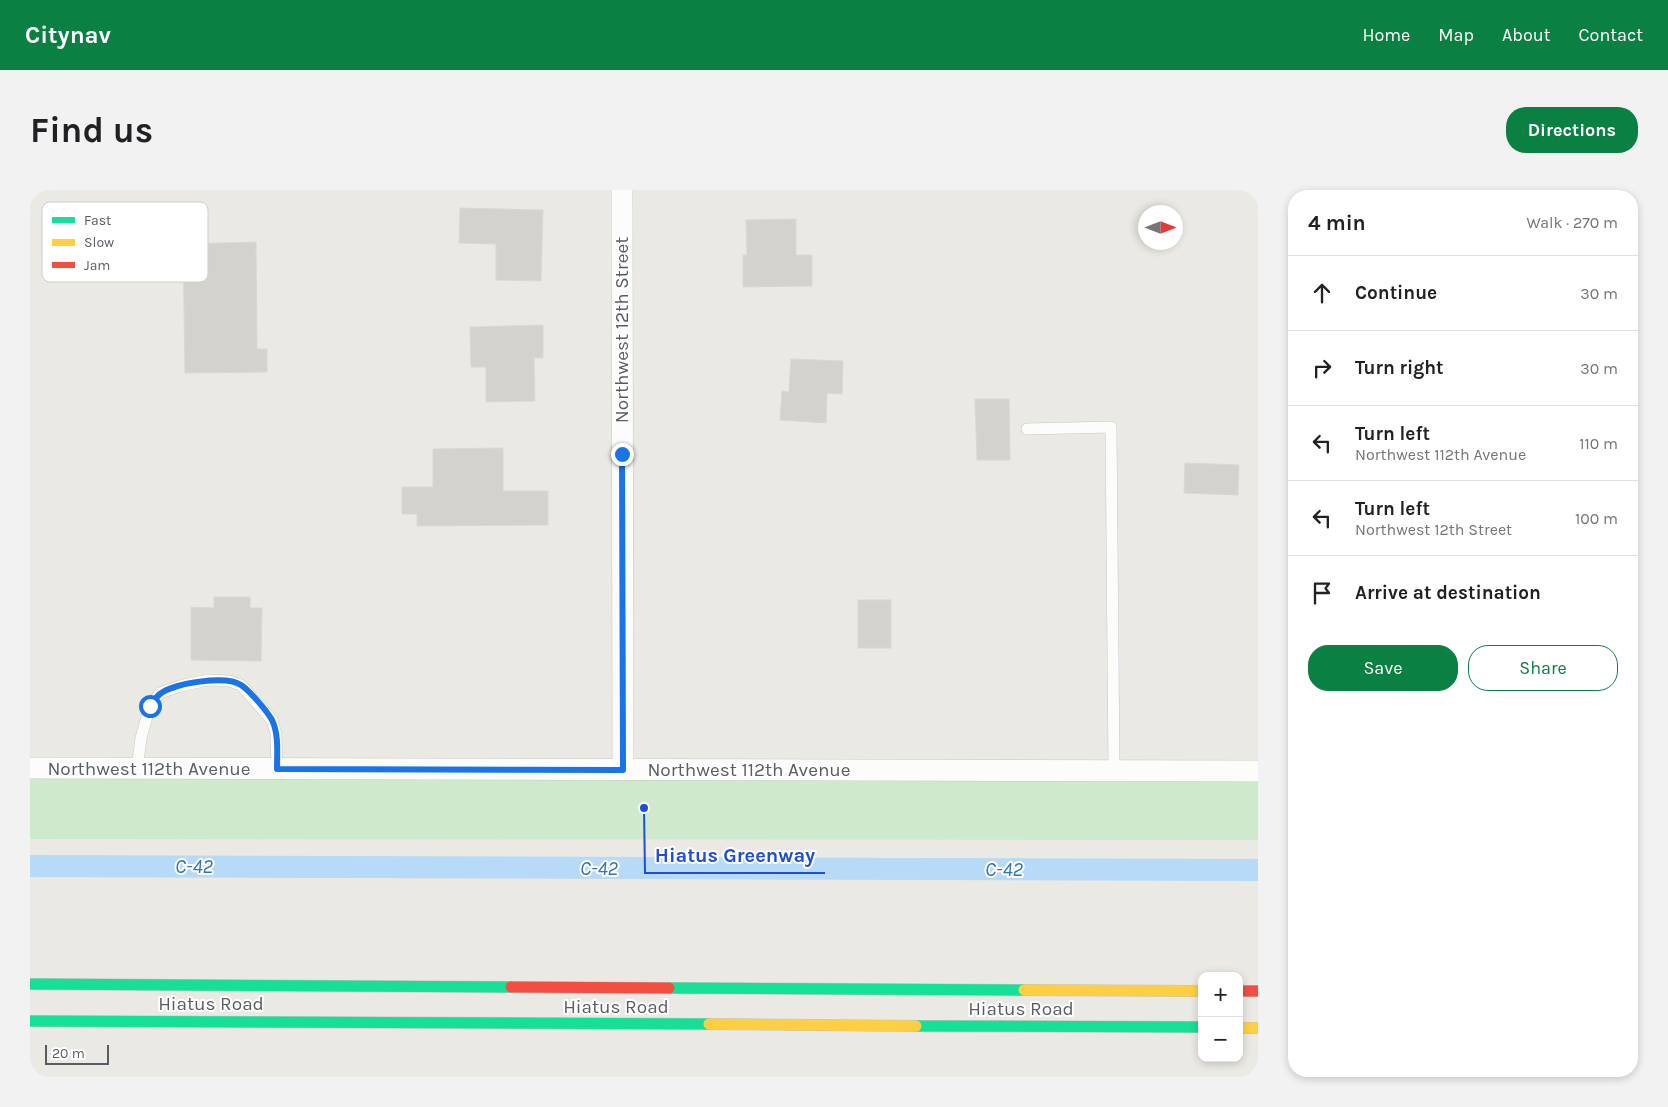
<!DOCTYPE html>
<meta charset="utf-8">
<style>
body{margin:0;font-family:Karla,sans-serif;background:#f2f2f2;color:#202124}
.controls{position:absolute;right:15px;bottom:15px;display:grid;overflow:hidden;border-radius:10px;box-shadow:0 2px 8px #0003}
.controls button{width:45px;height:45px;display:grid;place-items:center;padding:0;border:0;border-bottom:1px solid #e0e0e0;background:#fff;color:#202124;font:25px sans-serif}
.compass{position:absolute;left:1108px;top:15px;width:45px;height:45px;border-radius:50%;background:#fff;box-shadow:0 2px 8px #0003;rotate:90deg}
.scale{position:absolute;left:15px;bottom:12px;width:64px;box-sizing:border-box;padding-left:5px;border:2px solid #595d63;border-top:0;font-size:14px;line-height:18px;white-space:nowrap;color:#595d63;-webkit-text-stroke:4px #fff;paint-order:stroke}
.stop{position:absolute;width:15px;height:15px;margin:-11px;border:4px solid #1a73e8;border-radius:50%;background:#fff}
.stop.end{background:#1a73e8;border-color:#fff;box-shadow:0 1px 5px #0008}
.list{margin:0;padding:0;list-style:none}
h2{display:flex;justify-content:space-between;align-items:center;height:65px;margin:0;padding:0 20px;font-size:21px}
h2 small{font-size:16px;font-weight:400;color:#757577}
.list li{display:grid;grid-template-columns:32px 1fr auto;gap:15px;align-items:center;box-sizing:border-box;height:75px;padding:0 20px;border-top:1px solid #e0e0e0}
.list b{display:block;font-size:19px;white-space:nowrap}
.list p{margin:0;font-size:16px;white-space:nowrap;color:#757577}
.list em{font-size:16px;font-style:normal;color:#757577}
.actions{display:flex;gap:10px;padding:15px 20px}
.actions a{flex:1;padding:11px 0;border:1px solid #0b8043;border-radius:20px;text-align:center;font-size:18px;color:#0b8043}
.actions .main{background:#0b8043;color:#fff}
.icon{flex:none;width:28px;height:28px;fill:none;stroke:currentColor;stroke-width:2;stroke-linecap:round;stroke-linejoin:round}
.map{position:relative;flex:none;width:1228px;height:887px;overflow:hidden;border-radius:20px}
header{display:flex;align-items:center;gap:30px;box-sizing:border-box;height:70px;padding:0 25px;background:#0b8043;color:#fff}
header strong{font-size:24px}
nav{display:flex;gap:28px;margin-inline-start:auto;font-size:18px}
.intro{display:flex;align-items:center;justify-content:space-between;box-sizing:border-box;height:120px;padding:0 30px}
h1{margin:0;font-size:35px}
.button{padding:12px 22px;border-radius:20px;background:#0b8043;color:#fff;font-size:18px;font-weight:700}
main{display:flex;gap:30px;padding:0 30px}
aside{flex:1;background:#fff;border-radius:20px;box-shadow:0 2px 8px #0003}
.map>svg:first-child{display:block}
.green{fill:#cfe9cd}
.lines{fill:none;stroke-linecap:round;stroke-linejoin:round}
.canal{stroke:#b6daf7;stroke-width:22}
.building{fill:#d4d2cf;stroke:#dad8d3}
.lane-casing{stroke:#c6c7c6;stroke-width:12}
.street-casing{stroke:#c6c7c6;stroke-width:22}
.fast-casing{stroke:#c5c5c5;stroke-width:12}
.slow-casing{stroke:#c5c5c5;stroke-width:12}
.jam-casing{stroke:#c5c5c5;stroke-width:12}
.lane{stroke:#fcfcfb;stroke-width:11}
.street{stroke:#fcfcfb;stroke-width:21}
.fast{stroke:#16e098;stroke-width:11}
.slow{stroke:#ffcf43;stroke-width:11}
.jam{stroke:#f24e42;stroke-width:11}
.route{stroke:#1a73e8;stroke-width:6}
.labels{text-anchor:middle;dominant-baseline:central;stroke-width:4;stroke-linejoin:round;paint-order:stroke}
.street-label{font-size:19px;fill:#595d63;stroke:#fff}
.water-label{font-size:20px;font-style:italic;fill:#3173bc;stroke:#fff}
.key{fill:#fff;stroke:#cdced0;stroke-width:1}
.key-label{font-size:14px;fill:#595d63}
.leader{fill:none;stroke:#1d4ed8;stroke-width:2}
.callout-dot{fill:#1d4ed8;stroke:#fff;stroke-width:2}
.callout-label{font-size:20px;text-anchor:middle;font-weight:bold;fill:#1d4ed8;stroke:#fff;stroke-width:4;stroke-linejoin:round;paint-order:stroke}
</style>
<header>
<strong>Citynav</strong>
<nav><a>Home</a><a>Map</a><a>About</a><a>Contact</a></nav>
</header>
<div class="intro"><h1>Find us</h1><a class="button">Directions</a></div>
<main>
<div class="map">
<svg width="1228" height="887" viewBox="0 0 1228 887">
<rect width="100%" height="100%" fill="#eae9e4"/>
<polygon class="green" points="0,587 1228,587 1228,650 0,649"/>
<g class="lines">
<polyline class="canal" points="0,676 1228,680"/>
</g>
<g class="building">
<polygon points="430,18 513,20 511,91 466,90 466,54 429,53"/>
<polygon points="766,29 766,65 782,65 782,96 713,97 713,65 717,65 716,30"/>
<polygon points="226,52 227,159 237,159 237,182 155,183 153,54"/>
<polygon points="513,135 513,168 504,168 505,211 456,212 456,177 441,177 440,137"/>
<polygon points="761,169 813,171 812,204 797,203 796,233 750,230 752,201 759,202"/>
<polygon points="945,209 979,209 980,270 947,270"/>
<polygon points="473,258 473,301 518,301 518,335 387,336 387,324 372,324 372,297 403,297 403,259"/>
<polygon points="1155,273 1209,275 1208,305 1154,303"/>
<polygon points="184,407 220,407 220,418 232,418 231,471 161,470 161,417 184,418"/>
<rect x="828" y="410" width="33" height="48"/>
</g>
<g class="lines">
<defs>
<g id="lane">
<polyline points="997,239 1081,237 1084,580"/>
<polyline points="107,579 111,548 120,516 130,503 150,496 178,490 199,491 211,495 242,530 246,544 247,579"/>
</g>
<g id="street">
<polyline points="592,0 593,580"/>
<polyline points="0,578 1228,581"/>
</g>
<g id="fast">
<polyline points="0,794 481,797"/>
<polyline points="639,798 994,800"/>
<polyline points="0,831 679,834"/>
<polyline points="886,836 1172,837"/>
</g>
<g id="slow">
<polyline points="994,800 1172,801"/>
<polyline points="679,834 886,836"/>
<polyline points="1209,838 1228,838"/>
</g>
<g id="jam">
<polyline points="481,797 639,798"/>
<polyline points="1209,801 1228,801"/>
</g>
</defs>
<use href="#lane" class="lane-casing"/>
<use href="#street" class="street-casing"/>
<use href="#fast" class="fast-casing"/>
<use href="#slow" class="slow-casing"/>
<use href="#jam" class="jam-casing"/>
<use href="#lane" class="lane"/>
<use href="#street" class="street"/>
<use href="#fast" class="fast"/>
<use href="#slow" class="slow"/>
<use href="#jam" class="jam"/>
</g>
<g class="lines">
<path class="route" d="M120,516C123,512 126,507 130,504C143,493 196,485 211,495C220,501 237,521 242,530C249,544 247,564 247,579L593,580L592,264"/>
</g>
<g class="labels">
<g class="street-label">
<text transform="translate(592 140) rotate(-90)">Northwest 12th Street</text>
<text x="119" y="579">Northwest 112th Avenue</text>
<text x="719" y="580">Northwest 112th Avenue</text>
<text x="181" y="814">Hiatus Road</text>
<text x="586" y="817">Hiatus Road</text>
<text x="991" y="819">Hiatus Road</text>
</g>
<g class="water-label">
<text x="164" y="676">C-42</text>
<text x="569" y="678">C-42</text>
<text x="974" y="679">C-42</text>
</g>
</g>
<rect x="12" y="12" width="166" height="80" rx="8" class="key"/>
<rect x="22" y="27" width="23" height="6" fill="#16e098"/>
<rect x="22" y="49" width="23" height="7" fill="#ffcf43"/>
<rect x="22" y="72" width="23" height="6" fill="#f24e42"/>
<g class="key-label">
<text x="54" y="35">Fast</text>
<text x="54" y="57">Slow</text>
<text x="54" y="80">Jam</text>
</g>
<path class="leader" d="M614 618L615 683H795"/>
<circle class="callout-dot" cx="614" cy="618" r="5"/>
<g class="callout-label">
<text x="705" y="672">Hiatus Greenway</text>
</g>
</svg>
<div class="controls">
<button>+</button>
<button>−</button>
</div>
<svg class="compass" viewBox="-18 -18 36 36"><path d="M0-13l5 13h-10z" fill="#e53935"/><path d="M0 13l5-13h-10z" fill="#757577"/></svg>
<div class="scale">20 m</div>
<div class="stop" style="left:120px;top:516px"></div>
<div class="stop end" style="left:592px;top:264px"></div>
</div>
<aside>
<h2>4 min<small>Walk · 270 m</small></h2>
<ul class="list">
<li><svg class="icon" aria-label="ahead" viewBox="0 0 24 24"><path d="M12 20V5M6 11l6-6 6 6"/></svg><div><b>Continue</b></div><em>30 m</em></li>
<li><svg class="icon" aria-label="right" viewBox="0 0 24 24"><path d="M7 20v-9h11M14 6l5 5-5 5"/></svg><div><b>Turn right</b></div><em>30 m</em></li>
<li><svg class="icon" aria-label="left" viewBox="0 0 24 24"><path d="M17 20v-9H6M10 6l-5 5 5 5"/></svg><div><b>Turn left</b><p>Northwest 112th Avenue</p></div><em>110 m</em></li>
<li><svg class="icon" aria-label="left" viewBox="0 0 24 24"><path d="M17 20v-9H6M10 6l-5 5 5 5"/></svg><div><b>Turn left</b><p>Northwest 12th Street</p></div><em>100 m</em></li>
<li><svg class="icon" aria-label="arrive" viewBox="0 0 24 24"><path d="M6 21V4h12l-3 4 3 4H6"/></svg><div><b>Arrive at destination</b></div></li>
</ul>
<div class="actions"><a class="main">Save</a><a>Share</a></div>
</aside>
</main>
